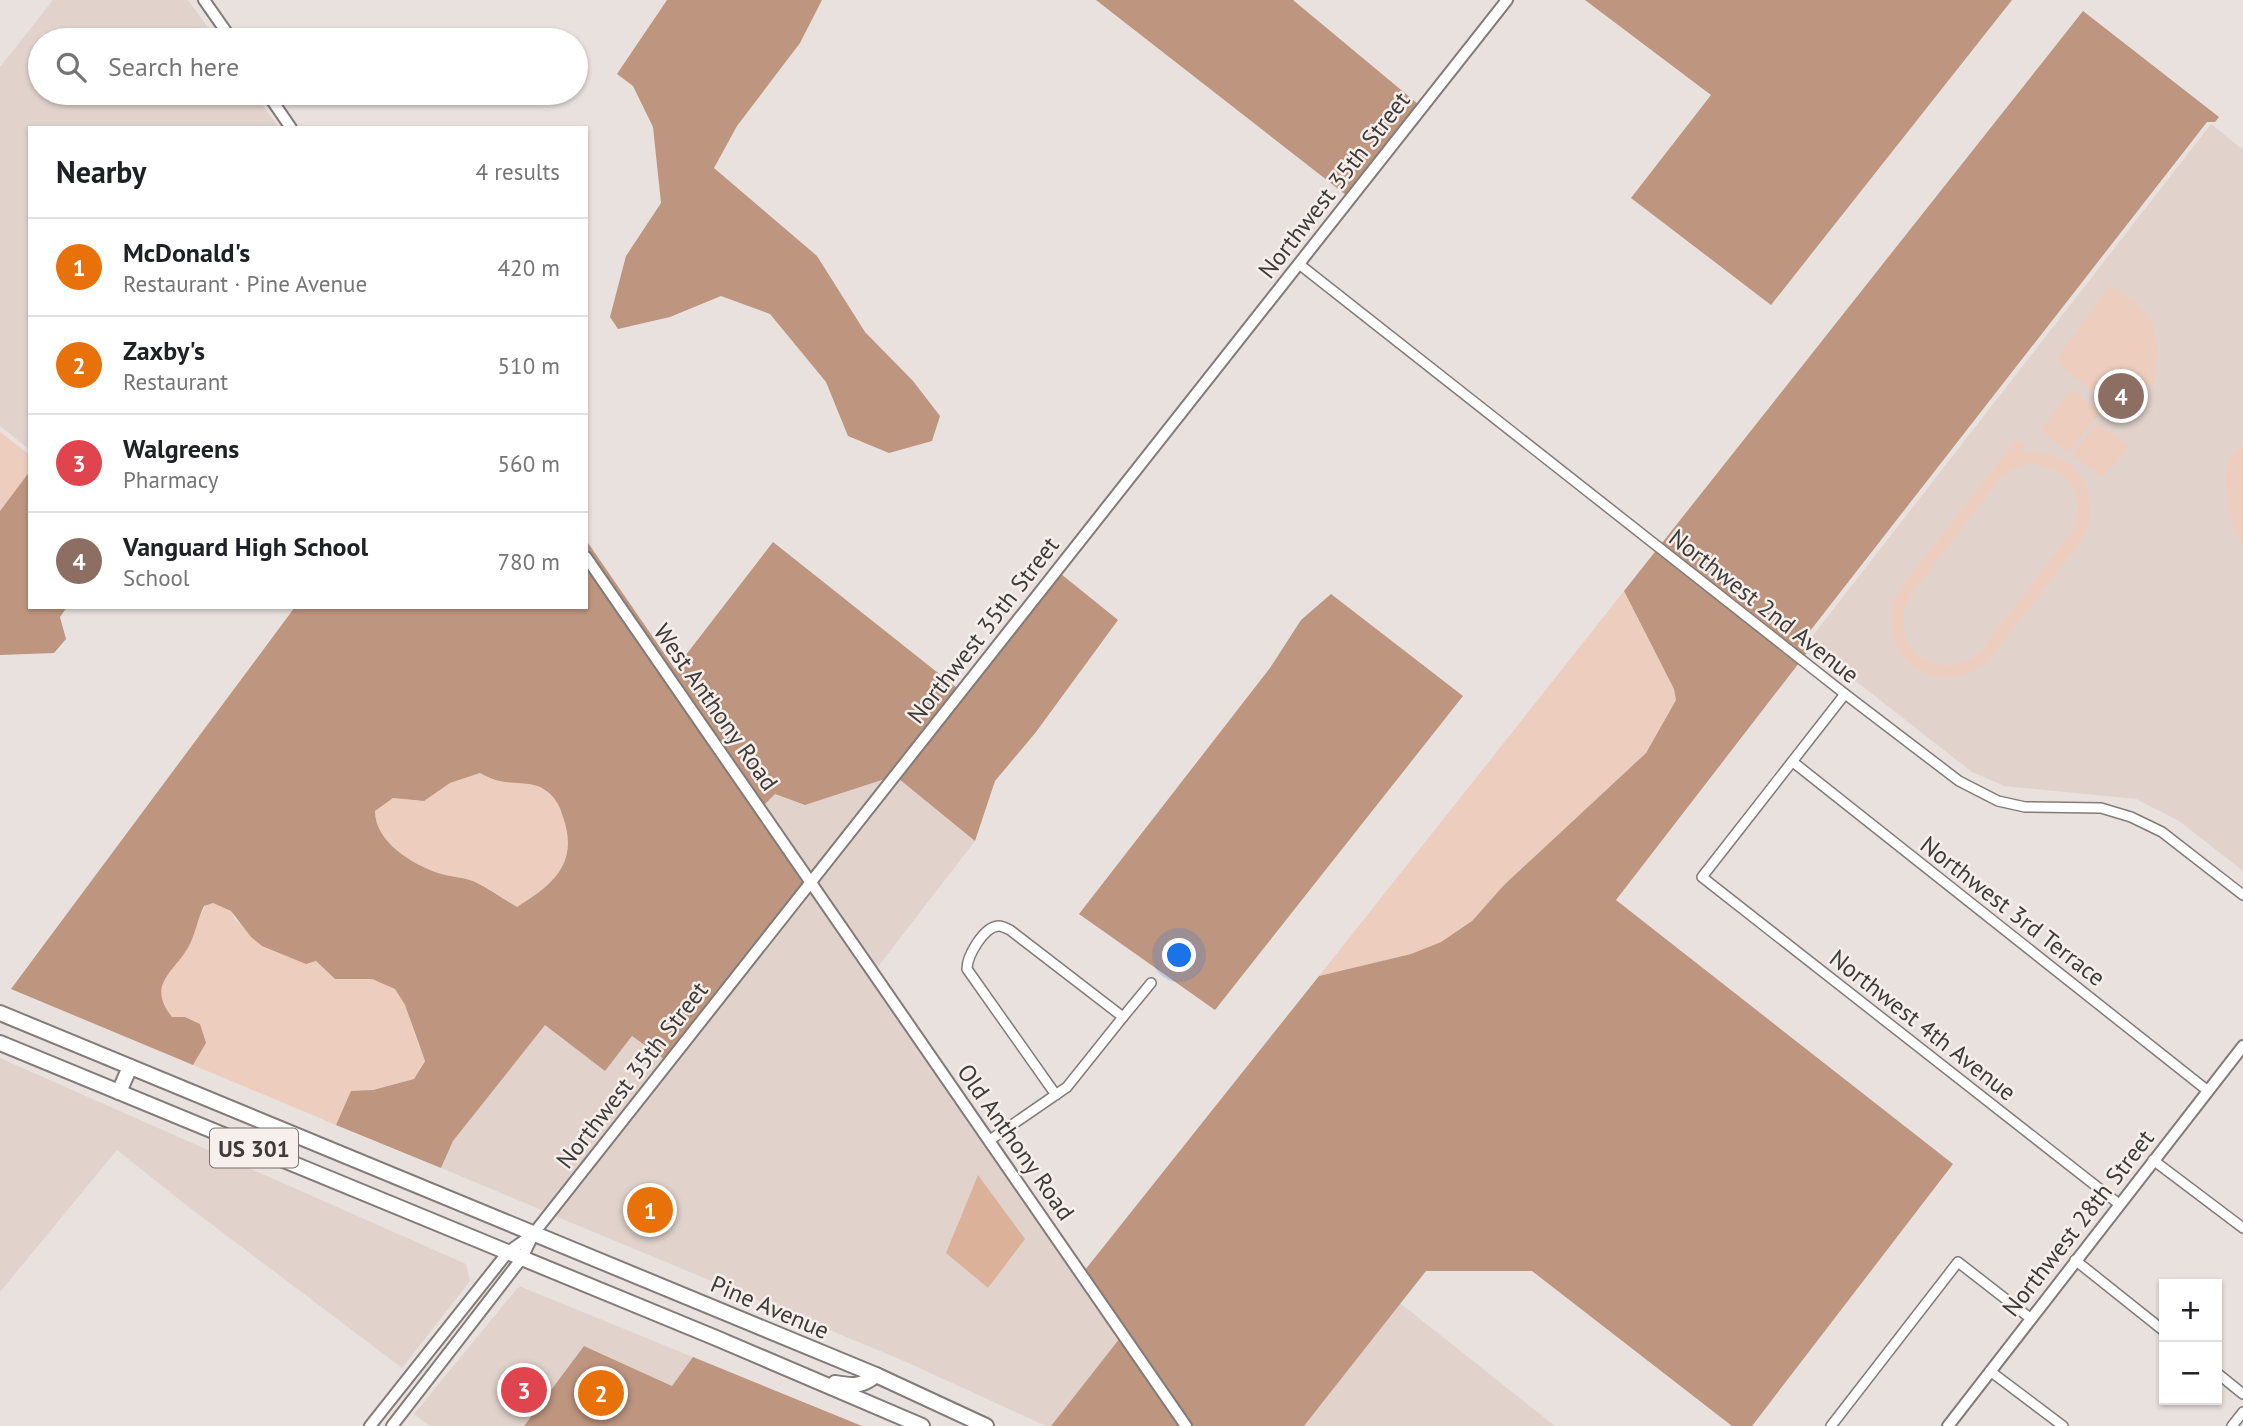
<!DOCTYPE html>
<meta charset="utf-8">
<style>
body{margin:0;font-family:"PT Sans",sans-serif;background:#f2f2f2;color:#202124}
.controls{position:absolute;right:21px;bottom:21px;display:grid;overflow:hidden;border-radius:0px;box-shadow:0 2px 5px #0004}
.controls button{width:63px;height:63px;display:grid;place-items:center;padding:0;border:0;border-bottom:2px solid #e0e0e0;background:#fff;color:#202124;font:35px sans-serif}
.you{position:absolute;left:1180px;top:956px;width:24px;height:24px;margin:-18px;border:5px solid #fff;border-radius:50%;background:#1a73e8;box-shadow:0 0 0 10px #1a73e833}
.badge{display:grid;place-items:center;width:46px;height:46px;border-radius:50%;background:#397c6f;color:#fff;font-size:23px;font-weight:700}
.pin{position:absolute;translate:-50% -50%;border:4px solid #fff;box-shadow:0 2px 7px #0006}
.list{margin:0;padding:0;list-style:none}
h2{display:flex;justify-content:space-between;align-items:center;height:91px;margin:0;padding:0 28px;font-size:30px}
h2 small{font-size:23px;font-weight:400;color:#757577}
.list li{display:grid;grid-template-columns:46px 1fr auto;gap:21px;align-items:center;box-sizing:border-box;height:98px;padding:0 28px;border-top:2px solid #e0e0e0}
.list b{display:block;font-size:26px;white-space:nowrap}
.list p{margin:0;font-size:23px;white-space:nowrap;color:#757577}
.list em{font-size:23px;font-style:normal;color:#757577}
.icon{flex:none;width:38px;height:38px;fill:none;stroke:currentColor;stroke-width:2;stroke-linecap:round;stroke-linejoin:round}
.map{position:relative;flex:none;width:2243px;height:1426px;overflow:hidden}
.search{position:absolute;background:#fff;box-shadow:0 2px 5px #0004;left:28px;top:28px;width:560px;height:77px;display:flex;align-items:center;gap:18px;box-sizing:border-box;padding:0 24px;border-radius:38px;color:#757577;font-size:26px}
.panel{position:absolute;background:#fff;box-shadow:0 2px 5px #0004;left:28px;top:126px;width:560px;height:483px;border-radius:0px}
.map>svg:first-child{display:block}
.built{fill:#e1d3cc}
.green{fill:#edcebe;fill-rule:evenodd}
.forest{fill:#be957f;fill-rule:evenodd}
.water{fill:#dcb19a}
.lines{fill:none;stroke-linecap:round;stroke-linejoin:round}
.minor-casing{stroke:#827b78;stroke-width:12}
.tertiary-casing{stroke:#827b78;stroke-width:14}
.trunk-casing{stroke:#827b78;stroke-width:18}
.minor{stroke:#fff;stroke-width:9}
.tertiary{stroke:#fff;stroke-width:10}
.trunk{stroke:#fff;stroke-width:14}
.labels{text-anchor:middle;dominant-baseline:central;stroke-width:5;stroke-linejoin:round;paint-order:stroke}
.shield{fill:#f6efeb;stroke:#75726f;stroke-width:2}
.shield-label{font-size:23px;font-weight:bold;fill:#3e3c3a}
.street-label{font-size:24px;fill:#3e3c3a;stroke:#f6efeb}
</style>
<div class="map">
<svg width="2243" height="1426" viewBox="0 0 2243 1426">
<rect width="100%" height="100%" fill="#e9e1de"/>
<g class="built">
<polygon points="53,0 188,0 217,40 40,40 40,93 254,93 279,128 30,128 30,450 0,426 0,67"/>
<polygon points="2211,124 2243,150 2243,871 2179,821 2136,799 2004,786 1972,772 1807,643"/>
<polygon points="885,779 811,872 764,805 775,794 805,805"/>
<polygon points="899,779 975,841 877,968 818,882"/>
<polygon points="811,890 1120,1338 1051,1426 1046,1426 904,1361 555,1216"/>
<polygon points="545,1024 605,1070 632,1036 664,1059 544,1211 441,1168 453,1141"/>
<polygon points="0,1058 466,1264 470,1281 402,1368 181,1201 117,1150 0,1292"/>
<polygon points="519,1286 693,1357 672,1386 584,1346 524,1426 430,1426 414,1414"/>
<polygon points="1400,1303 1555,1426 1304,1426"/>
</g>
<g class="green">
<polygon points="2110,285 2140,307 2153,324 2158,349 2154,383 2125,417 2061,366 2057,357"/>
<polygon points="2071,389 2100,412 2068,452 2040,430"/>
<polygon points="2097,423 2129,446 2103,478 2072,455"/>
<polygon points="0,432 30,455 30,471 0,511"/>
<path d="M2016,439L2025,446L2020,453C2075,444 2109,497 2079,544L1987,662C1932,706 1864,645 1902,586ZM2028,464C2065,462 2088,496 2073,530L1979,653C1938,686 1887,647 1908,599L1998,481L2014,468Z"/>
<path d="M2243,445V543C2230,535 2222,477 2228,462C2231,456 2239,450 2243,445Z"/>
<polygon points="1624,591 1674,689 1676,700 1646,753 1504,885 1472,921 1441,942 1411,954 1319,976"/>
<path d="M480,773C486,776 493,780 500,781C512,784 531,782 542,788C555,796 559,804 563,817C579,864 554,884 517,908C504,899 490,889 475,882C464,877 450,877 438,873C412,864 375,842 375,811L393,797L418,801L450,783Z"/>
<path d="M213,902L231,911L236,921L316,961L335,979H372L395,989L405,1005L418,1044L425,1060L414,1079L373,1090L351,1092L336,1125L193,1065L206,1043L185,1017H172C145,983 176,972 190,943C196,931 198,918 205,906Z"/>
</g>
<g class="forest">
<polygon points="667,0 822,0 800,43 737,126 714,168 817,256 865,332 913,381 940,416 932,441 889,453 848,436 826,382 770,314 721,296 670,317 618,329 610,317 626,256 661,203 653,127 633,86 617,74"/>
<polygon points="1096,0 1293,0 1418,104 1346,195"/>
<polygon points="1585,0 2012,0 1771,305 1631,198 1711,95"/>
<polygon points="2083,11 2219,117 2215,122 2207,122 1803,640 1804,646 1809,650 1616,900 1953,1164 1752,1426 1732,1426 1532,1271 1426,1271 1304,1426 1192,1426 1085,1270 1319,976 1411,954 1441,942 1472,921 1504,885 1646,753 1676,700 1674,689 1624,591"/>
<polygon points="30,471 30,607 67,607 60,617 66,639 54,653 0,655 0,511"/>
<polygon points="586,540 675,669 773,542 957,688 885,779 805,805 775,794 764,805 586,549"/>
<path d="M586,566L805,880L664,1059L632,1036L605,1071L545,1025L453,1141L441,1168L336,1125L351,1091L373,1090L414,1079L425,1061L405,1005L395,989L372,979H335L316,961L306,964L262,946L251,937L231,911L213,903L204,906C198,918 196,931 190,944C176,972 145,983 172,1017H185L200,1024L206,1043L193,1065L11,989L295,607H586ZM480,773C486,776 493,780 500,781C512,784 531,782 542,788C555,796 559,804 563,817C579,863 554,884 517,907C503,899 490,889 475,882C464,877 450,877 438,873C412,864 375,842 375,811L393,798L424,801L450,783Z"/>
<polygon points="1061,574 1118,620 1036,732 995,781 975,841 899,779"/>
<polygon points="1331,594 1463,696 1215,1010 1079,914 1270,668 1301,620"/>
<polygon points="1120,1338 1180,1426 1051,1426"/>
<polygon points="584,1346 672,1386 693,1357 862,1426 524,1426"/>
</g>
<polygon class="water" points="978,1175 1025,1239 988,1288 946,1253"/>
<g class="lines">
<defs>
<g id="minor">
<polyline points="1299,264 1845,694 1959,781 1998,801 2025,807 2101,808 2131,817 2162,832 2243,895"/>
<polyline points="1845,694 1702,877 2119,1204"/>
<polyline points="1793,762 2208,1091"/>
<polyline points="1123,1017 1151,983"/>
<path d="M990,1140L1067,1087L1123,1017L1010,930C1008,929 1002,926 999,926C984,926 967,956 967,969L1056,1095"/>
<polyline points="2153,1160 2243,1228"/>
<polyline points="2075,1260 2164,1331"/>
<polyline points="1990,1371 2063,1426"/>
<polyline points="2217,1373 2243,1394"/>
<polyline points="1831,1426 1958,1262 2030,1318"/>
<polyline points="2232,1426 2243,1412"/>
</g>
<g id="tertiary">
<polyline points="204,0 232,40"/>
<polyline points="267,93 291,128"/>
<polyline points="586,557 1186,1426"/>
<polyline points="370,1426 508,1252 532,1235"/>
<polyline points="392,1426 522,1258 534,1233 1507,0"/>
<polyline points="1948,1426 2243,1046"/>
</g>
<g id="trunk">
<polyline points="0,1013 876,1375 986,1426"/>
<polyline points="0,1043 716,1338 922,1426"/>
<polyline points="119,1092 130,1067"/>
<path d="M835,1383C852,1386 862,1387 876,1375"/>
</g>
</defs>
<use href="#minor" class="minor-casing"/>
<use href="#tertiary" class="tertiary-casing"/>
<use href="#trunk" class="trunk-casing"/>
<use href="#minor" class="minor"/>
<use href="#tertiary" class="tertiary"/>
<use href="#trunk" class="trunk"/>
</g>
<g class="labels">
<rect class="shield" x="210" y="1128.5" width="88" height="39" rx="5"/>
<g class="shield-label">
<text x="254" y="1148">US 301</text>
</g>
<g class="street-label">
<text transform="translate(1334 185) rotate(-52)">Northwest 35th Street</text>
<text transform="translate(1764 606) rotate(38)">Northwest 2nd Avenue</text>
<text transform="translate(983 630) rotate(-52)">Northwest 35th Street</text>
<text transform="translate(716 707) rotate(55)">West Anthony Road</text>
<text transform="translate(2013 911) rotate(38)">Northwest 3rd Terrace</text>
<text transform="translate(1923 1025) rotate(38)">Northwest 4th Avenue</text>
<text transform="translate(632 1075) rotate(-52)">Northwest 35th Street</text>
<text transform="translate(1016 1142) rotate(55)">Old Anthony Road</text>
<text transform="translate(2078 1223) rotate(-52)">Northwest 28th Street</text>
<text transform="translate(770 1307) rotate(23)">Pine Avenue</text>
</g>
</g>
</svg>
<div class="controls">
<button>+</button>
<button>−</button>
</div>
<div class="you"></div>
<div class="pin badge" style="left:650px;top:1210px;background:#e8710a">1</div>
<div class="pin badge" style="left:601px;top:1393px;background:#e8710a">2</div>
<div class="pin badge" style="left:524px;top:1390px;background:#e0444e">3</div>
<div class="pin badge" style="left:2121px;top:396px;background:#8d6e63">4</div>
<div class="search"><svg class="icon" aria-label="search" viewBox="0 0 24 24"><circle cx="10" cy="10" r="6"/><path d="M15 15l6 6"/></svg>Search here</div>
<section class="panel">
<h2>Nearby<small>4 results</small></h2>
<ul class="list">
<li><span class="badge" style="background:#e8710a">1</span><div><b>McDonald's</b><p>Restaurant · Pine Avenue</p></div><em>420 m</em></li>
<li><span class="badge" style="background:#e8710a">2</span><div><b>Zaxby's</b><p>Restaurant</p></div><em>510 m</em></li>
<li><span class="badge" style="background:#e0444e">3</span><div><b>Walgreens</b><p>Pharmacy</p></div><em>560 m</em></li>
<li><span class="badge" style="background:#8d6e63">4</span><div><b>Vanguard High School</b><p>School</p></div><em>780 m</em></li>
</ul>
</section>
</div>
